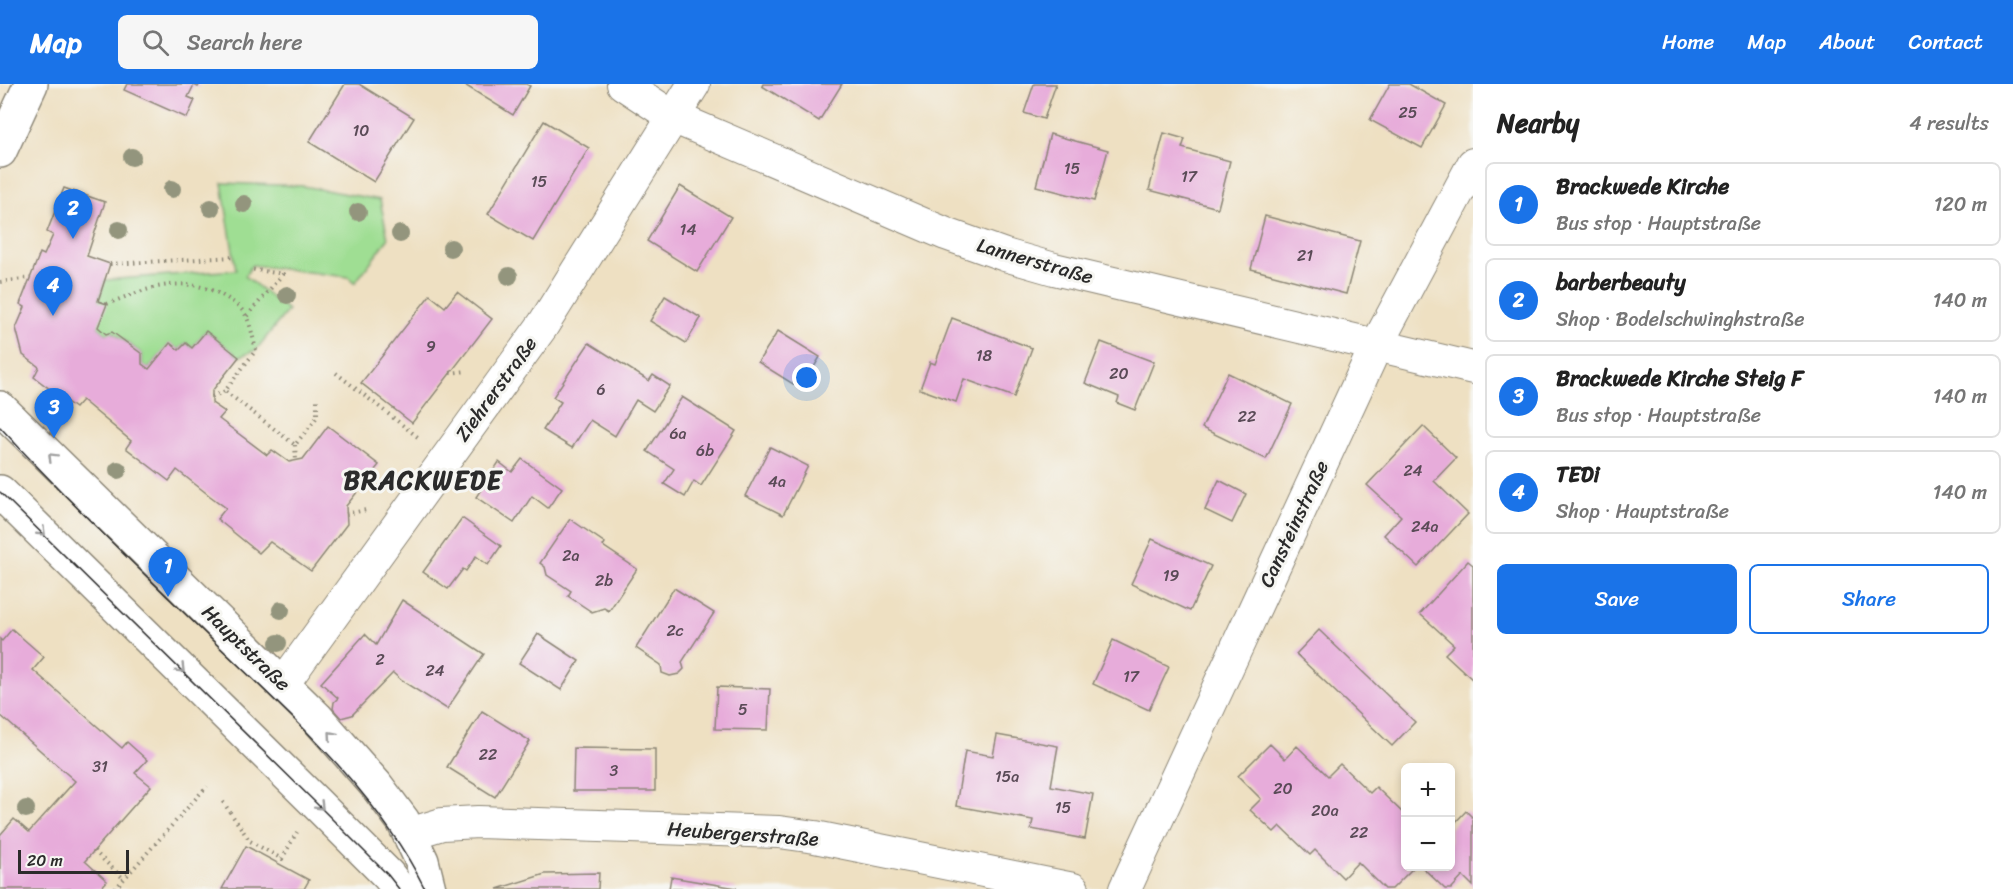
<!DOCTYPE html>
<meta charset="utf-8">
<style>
body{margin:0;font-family:Sriracha,sans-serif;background:#f6f6f6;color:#222}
.controls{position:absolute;right:18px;bottom:18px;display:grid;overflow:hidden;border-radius:9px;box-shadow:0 3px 9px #0003}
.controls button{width:54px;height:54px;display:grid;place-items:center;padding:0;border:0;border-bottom:2px solid #e0e0e0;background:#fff;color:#222;font:30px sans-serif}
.scale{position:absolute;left:18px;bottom:15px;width:111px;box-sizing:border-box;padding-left:6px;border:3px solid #2b2b2b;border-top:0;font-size:16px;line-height:21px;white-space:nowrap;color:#2b2b2b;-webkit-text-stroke:4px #f6f6f2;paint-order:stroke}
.you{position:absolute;left:807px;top:294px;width:21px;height:21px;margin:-15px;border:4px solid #fff;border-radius:50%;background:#1a73e8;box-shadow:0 0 0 9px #1a73e833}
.badge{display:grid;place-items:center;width:39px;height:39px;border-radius:50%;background:#1a73e8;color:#fff;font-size:20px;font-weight:700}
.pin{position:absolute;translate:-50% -50px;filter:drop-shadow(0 2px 3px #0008)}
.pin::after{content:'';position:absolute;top:32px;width:21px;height:18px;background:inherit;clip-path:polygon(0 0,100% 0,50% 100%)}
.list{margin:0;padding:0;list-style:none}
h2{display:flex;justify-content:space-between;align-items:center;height:78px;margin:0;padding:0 24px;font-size:26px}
h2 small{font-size:20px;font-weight:400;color:#767676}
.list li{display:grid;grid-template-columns:39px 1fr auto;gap:18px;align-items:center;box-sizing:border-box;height:84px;margin:0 12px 12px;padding:0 12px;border:2px solid #e0e0e0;border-radius:9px}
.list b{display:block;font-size:22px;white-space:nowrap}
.list p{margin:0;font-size:20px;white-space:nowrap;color:#767676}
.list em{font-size:20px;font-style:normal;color:#767676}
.actions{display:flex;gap:12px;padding:18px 24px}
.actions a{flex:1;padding:14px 0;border:2px solid #1a73e8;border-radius:9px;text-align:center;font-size:21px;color:#1a73e8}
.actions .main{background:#1a73e8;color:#fff}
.icon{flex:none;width:33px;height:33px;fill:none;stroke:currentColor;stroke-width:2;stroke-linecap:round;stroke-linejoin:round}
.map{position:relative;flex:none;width:1473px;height:805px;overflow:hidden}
header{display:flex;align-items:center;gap:36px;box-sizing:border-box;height:84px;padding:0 30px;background:#1a73e8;color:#fff}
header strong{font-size:28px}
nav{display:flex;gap:33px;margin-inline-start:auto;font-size:21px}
.search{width:420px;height:54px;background:#f6f6f6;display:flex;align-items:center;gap:15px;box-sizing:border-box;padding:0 21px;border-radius:9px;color:#767676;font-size:22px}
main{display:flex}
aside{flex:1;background:#fff}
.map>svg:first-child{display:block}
.green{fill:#9fde93;stroke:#65845f;stroke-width:1.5}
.building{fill:#e7acda}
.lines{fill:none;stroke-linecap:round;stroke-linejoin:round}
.street-casing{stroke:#8c8676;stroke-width:34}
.secondary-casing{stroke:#8c8676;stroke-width:36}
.path{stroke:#8c8676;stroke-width:4;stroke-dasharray:1.5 4.5;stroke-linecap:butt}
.street{stroke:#fff;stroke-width:32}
.secondary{stroke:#fff;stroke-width:33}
.tram{stroke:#2b2b2b;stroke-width:1.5}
.tree{fill:#93957d}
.oneway{stroke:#a0a0a0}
.labels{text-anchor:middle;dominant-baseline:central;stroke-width:6;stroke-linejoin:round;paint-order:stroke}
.number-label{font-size:16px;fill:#5a4b57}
.street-label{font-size:20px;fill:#2b2b2b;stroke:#f6f6f2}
.district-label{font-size:26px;font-weight:bold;letter-spacing:1.5px;fill:#2b2b2b;stroke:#f6f6f2}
</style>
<header>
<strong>Map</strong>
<div class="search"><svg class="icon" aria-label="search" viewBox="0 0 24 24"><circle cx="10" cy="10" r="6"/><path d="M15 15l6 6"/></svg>Search here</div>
<nav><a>Home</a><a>Map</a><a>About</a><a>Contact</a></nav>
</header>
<main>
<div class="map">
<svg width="1473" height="805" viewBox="0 0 1473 805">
<rect width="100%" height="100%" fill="#f6f6f2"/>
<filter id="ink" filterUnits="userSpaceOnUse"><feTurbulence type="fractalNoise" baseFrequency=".0167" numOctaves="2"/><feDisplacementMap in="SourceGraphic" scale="12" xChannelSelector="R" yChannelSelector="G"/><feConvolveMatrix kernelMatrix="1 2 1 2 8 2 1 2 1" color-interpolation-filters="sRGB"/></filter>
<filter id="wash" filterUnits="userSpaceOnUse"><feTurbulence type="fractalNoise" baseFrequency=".008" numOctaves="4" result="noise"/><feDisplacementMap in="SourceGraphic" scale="24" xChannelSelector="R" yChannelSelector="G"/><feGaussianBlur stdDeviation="1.35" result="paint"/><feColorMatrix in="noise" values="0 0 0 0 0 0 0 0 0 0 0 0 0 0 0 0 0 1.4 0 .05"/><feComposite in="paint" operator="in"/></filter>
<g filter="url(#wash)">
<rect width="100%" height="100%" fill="#eee0c2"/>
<polygon class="green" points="222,99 303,102 380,116 388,155 355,199 348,193 252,181 245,192 288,226 256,266 239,273 206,247 192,264 186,259 179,266 170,260 149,285 142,280 142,270 113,248 106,250 98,243 98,217 105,196 236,186"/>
<g id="blocks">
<g class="building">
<polygon points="127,0 200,0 198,3 194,1 188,13 195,16 187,34 124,6"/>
<polygon points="345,0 359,0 414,34 374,98 309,58"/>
<polygon points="463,0 526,0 530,2 513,31"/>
<polygon points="763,0 842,0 819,37 762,2"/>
<polygon points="1034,0 1056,0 1044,35 1024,29"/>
<polygon points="1390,0 1409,0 1446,21 1422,64 1370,36"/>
<polygon points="544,37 589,64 533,157 488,130"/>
<polygon points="1164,49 1185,55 1182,64 1230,77 1218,124 1149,106"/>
<polygon points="1050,50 1108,66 1094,117 1036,102"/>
<polygon points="680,102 731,133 697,188 647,157"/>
<polygon points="64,104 105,118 87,172 110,180 98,217 107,220 98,243 106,250 112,248 142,270 142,280 149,285 170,259 179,266 186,259 192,264 206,247 239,273 212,307 212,319 225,328 219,335 267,371 272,366 289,378 303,375 328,342 379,381 346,422 347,440 311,487 270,458 259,469 217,435 226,424 210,412 177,386 169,397 126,364 131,357 82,316 75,324 34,293 39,283 23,271 16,244 25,223 20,220 40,169 44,171 53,151 47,148"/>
<polygon points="1265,132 1360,157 1346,210 1251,185"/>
<polygon points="457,208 492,235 412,339 361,299 430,211 445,223"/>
<polygon points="665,212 701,234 686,259 650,237"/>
<polygon points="952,234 1032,264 1014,313 964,295 956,318 920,305 930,278 935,280"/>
<polygon points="778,247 820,273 801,305 758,278"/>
<polygon points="1101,258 1154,278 1135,326 1117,319 1119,313 1085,299"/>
<polygon points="589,259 649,297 653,291 670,302 653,327 636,316 615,352 590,336 572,364 543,346 561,318 553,313"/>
<polygon points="1228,289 1292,320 1266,375 1202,344"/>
<polygon points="682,313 736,347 701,402 694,397 685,413 664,400 674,385 647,367"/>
<polygon points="1423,342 1456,374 1434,397 1468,430 1418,483 1384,451 1401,432 1367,401"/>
<polygon points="770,363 808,382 783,431 745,412"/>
<polygon points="522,375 562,404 548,424 532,412 514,439 476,413 499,378 512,388"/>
<polygon points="1219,396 1246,410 1232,439 1205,426"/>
<polygon points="462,434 501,462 488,481 476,472 466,487 463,485 448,505 423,488"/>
<polygon points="570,435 605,459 603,462 637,485 609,527 604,524 592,528 568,512 571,507 547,491 545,483 540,479"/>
<polygon points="1152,455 1211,482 1190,527 1131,500"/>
<polygon points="1468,477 1473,481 1473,596 1445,570 1454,561 1420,530"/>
<polygon points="674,504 714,529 682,578 684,585 679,590 670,592 662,589 661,581 636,564"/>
<polygon points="402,516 484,570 447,625 402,597 393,589 352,631 341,634 333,625 334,618 338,614 321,599 365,550 376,561"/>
<polygon points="12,545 44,573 33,586 122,664 127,658 147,676 135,689 151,702 85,777 107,797 100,805 0,805 0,751 14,735 29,748 75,697 0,631 0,555 2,557"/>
<polygon points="1319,546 1415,638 1392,662 1296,570"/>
<polygon points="538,550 579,577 561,606 519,579"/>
<polygon points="1113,556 1169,583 1149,626 1093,600"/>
<polygon points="717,603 770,605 768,646 715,645"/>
<polygon points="482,627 530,657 495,713 447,683"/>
<polygon points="997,651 1058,662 1051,702 1093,710 1085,755 1031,745 1033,736 956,722 965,667 993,672"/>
<polygon points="1270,660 1285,675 1297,662 1328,692 1340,680 1370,709 1376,703 1404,730 1406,729 1406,783 1414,783 1392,805 1385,805 1358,778 1343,794 1315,766 1310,771 1280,742 1274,748 1250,726 1261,715 1238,692"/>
<polygon points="574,664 655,665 655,707 573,707"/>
<polygon points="1466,727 1473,734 1473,802 1463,792 1451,805 1445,805 1422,783 1450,783 1450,744"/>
<polygon points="246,762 309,796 304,805 222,805"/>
<polygon points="599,789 598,805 497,805 545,790"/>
<polygon points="671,793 736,804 736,805 669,805"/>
</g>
</g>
</g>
<g filter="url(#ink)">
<use href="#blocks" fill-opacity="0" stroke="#8c8676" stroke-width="1.5"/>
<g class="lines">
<defs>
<g id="street">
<polyline points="623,0 673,33 946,150 1005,171 1054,185 1473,284"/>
<polyline points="283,600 543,241 694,0"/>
<polyline points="409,750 442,740 478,738 779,748 815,753 1073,805"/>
<polyline points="1125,805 1376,262 1473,80"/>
</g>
<g id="secondary">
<polyline points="0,67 31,0"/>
<polyline points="0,324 316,633 376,701 403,737 422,777 429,805"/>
<polyline points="0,408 315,718 388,791 399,805"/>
</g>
</defs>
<use href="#street" class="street-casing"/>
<use href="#secondary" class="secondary-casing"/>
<g class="path">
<polyline points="110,180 234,173"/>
<polyline points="0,198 30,194"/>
<path d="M107,220C145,205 181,190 220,210C229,215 239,221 245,230C251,240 253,255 256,266L225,307L295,361L317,333V313"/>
<polyline points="247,232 283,190 250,185"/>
<polyline points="336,289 419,354"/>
<polyline points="450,289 467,287"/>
<polyline points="212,313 225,307"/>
<polyline points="295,361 296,377"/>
<polyline points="346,430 366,426"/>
<polyline points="223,718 250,757 282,775 297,748"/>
<polyline points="94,767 124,795"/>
<polyline points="115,805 207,702"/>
</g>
<use href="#street" class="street"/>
<use href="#secondary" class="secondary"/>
<g class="tram">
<path d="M0,343C68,417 141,487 213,557C291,632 376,706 425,805"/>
<polyline points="0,408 315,718 388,791 399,805"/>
</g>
</g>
<g class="tree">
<circle cx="132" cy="73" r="9"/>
<circle cx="172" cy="105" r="9"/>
<circle cx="244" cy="120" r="9"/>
<circle cx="211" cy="124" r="9"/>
<circle cx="358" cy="128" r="9"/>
<circle cx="119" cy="146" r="9"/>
<circle cx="400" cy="150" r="9"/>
<circle cx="451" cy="164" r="9"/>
<circle cx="509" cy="192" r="9"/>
<circle cx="287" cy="211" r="9"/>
<circle cx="118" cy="386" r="9"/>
<circle cx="281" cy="526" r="9"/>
<circle cx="278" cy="559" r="9"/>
<circle cx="26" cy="725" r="9"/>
</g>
<defs><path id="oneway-chevron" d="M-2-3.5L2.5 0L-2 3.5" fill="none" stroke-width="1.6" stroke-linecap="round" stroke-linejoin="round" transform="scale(1.5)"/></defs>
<g class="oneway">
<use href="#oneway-chevron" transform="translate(52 373) rotate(-135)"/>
<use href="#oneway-chevron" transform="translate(42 448) rotate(44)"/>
<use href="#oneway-chevron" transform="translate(181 585) rotate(45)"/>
<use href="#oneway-chevron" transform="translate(332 651) rotate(-131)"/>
<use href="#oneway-chevron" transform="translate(320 722) rotate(45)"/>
</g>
</g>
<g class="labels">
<g class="number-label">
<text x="1408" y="28">25</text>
<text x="361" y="46">10</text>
<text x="1072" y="84">15</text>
<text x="1189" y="92">17</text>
<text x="539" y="97">15</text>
<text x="688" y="145">14</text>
<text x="1305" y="171">21</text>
<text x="431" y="262">9</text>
<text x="984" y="271">18</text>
<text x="1119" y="289">20</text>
<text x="601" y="305">6</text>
<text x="1247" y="332">22</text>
<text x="678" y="349">6a</text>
<text x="705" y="366">6b</text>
<text x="1413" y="386">24</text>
<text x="777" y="397">4a</text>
<text x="1425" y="442">24a</text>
<text x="571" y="471">2a</text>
<text x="1171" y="491">19</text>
<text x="604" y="496">2b</text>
<text x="675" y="546">2c</text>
<text x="380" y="575">2</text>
<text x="435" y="586">24</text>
<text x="1131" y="592">17</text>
<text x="743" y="625">5</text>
<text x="488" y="670">22</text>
<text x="100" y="682">31</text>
<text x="614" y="686">3</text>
<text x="1007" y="692">15a</text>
<text x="1283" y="704">20</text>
<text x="1063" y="723">15</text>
<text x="1325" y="726">20a</text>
<text x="1359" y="748">22</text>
</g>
<g class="street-label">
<text transform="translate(1035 177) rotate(16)">Lannerstraße</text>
<text transform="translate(496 305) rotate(-54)">Ziehrerstraße</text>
<text transform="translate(1294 440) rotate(-65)">Cansteinstraße</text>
<text transform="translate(246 564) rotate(44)">Hauptstraße</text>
<text transform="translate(743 750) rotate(4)">Heubergerstraße</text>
</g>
<g class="district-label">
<text x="423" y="396">BRACKWEDE</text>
</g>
</g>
</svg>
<div class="controls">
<button>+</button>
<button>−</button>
</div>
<div class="scale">20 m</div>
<div class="you"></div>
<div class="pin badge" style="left:168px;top:513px">1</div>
<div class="pin badge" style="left:73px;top:155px">2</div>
<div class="pin badge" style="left:54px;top:354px">3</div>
<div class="pin badge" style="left:53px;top:232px">4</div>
</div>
<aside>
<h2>Nearby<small>4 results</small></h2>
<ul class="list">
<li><span class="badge">1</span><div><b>Brackwede Kirche</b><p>Bus stop · Hauptstraße</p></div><em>120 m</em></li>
<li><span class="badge">2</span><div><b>barberbeauty</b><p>Shop · Bodelschwinghstraße</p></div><em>140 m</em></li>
<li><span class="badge">3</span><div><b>Brackwede Kirche Steig F</b><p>Bus stop · Hauptstraße</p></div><em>140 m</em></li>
<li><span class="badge">4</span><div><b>TEDi</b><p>Shop · Hauptstraße</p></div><em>140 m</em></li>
</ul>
<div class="actions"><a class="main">Save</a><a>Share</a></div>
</aside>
</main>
